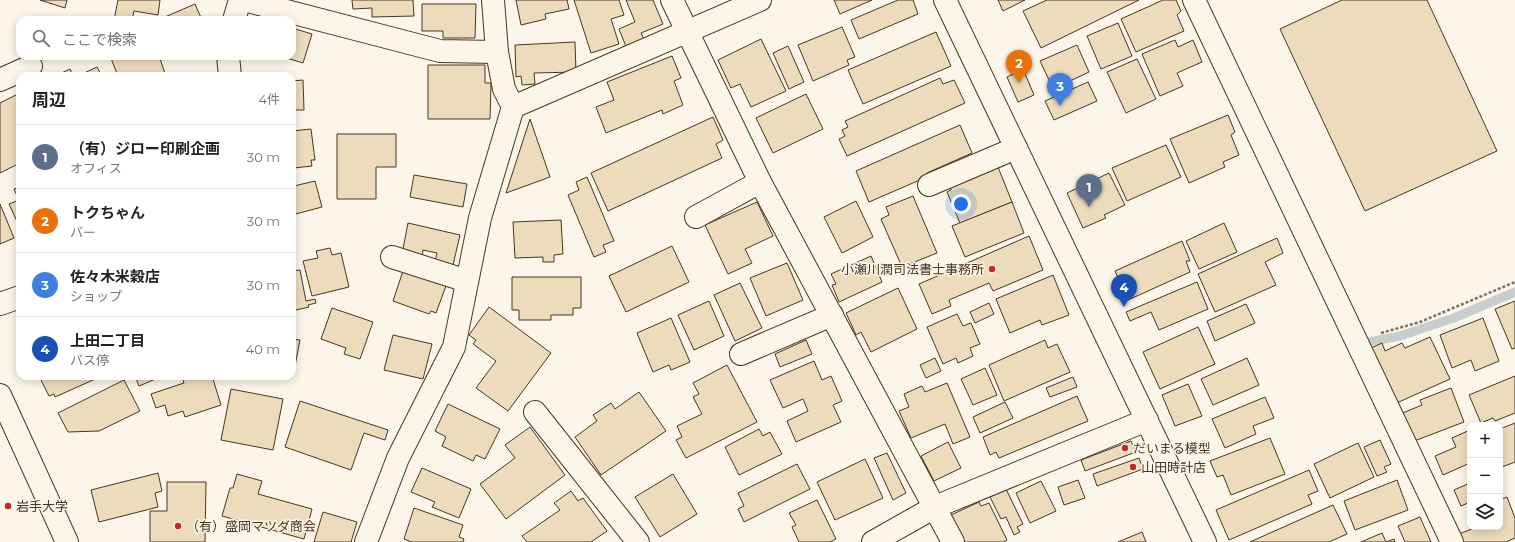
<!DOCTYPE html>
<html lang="ja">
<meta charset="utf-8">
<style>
body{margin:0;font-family:Montserrat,"Noto Sans JP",sans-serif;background:#f2f2f2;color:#222}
.controls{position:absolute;right:12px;bottom:12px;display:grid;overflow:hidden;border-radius:8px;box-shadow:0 2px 10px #0003}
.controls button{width:36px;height:36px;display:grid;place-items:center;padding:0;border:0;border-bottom:1px solid #e0e0e0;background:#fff;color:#222;font:20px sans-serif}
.you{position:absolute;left:961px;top:204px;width:14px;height:14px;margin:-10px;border:3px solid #fff;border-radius:50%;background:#1a73e8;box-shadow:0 0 0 6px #1a73e833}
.badge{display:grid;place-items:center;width:26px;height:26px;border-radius:50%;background:#c62828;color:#fff;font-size:13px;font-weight:700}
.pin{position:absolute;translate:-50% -33px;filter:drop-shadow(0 1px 2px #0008)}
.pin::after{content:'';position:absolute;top:21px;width:14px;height:12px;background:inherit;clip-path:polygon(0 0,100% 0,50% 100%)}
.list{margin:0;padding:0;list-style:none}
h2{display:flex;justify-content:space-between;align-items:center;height:52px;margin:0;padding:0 16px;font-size:17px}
h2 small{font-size:13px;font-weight:400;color:#767676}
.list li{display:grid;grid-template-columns:26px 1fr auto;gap:12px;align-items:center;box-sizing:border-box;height:64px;padding:0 16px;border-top:1px solid #e0e0e0}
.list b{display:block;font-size:15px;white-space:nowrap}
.list p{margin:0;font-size:13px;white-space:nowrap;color:#767676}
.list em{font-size:13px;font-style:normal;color:#767676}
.icon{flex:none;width:22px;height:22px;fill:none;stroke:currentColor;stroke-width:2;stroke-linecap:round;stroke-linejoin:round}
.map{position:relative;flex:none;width:1515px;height:542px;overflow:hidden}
.search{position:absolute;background:#fff;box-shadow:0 2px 10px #0003;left:16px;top:16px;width:280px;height:44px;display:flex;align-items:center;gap:10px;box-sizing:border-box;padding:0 14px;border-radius:12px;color:#767676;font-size:15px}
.panel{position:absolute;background:#fff;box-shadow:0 2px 10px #0003;left:16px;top:72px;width:280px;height:308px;border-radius:12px}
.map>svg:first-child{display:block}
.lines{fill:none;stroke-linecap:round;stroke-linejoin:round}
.stream{stroke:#c9cecd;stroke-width:9}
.building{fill:#ecdcbc;stroke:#4a3520}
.minor-casing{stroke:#4a3520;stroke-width:24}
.path{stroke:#7f6f5c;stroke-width:2.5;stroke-dasharray:3 2;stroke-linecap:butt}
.minor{stroke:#fbf6e9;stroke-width:22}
.poi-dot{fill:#c62828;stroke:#fbf6e9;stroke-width:1.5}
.labels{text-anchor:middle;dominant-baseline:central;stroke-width:3;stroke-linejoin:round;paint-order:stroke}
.poi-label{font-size:13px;fill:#4a3520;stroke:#fbf6e9;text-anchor:start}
</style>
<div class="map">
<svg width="1515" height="542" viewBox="0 0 1515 542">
<rect width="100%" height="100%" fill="#fbf6e9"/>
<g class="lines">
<polyline class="stream" points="1364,343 1400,336 1454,318 1515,292"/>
</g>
<g class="building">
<polygon points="40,0 67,0 65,8"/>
<polygon points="118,0 160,0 158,15 134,11 132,20 114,20"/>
<polygon points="352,0 413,0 414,16 372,17 372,8 353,9"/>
<polygon points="516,0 567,0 569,9 545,14 546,19 521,25"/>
<polygon points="574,0 619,0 624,15 611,19 619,44 591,53"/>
<polygon points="626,0 653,0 663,24 641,33 645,41 627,49 619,29 635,22"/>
<polygon points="834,0 872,0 840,14"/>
<polygon points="898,0 913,0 918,14 859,39 851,20"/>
<polygon points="998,0 1025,0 1003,11"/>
<polygon points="1047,0 1139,0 1041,48 1023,11"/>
<polygon points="1163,0 1176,0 1181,11 1177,15 1184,31 1136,52 1121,19"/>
<polygon points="1342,0 1427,0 1497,151 1365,211 1280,29"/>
<polygon points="195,4 202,20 158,20"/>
<polygon points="422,4 476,4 475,38 443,38 443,31 422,31"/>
<polygon points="1118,23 1132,56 1101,69 1087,36"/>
<polygon points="842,27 855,57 847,60 849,65 813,81 798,45"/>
<polygon points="292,28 312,34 303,63 280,56 292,56"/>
<polygon points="936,32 951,66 863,104 848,70"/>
<polygon points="761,39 786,91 751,107 740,84 731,88 718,60"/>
<polygon points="1175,40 1178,47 1193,40 1202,62 1177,73 1183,86 1160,96 1142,54"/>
<polygon points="575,42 576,72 534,73 535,84 522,85 521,76 516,77 515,45"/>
<polygon points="1077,45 1089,72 1068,82 1065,78 1051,84 1040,61"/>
<polygon points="788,46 804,82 789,89 773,53"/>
<polygon points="110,56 159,56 166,76 118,76"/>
<polygon points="672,56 681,78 674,81 683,105 663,114 662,110 606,133 596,107 614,100 607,82"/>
<polygon points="1137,59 1156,99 1126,113 1107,72"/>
<polygon points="428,65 485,65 485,83 491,83 490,119 428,119"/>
<polygon points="97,67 102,76 78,76"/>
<polygon points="70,69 73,76 55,76"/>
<polygon points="1023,69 1034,95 1018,102 1007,77"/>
<polygon points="940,78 943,84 954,80 965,103 847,156 839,139 845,136 842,130 848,127 845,121"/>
<polygon points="303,80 304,110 292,110 292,81"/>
<polygon points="1088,82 1097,101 1054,120 1045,101"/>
<polygon points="20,93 20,163 0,173 0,103"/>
<polygon points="806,94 823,129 773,153 756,118"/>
<polygon points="1228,115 1235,132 1231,135 1239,155 1223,162 1225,167 1189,183 1170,139"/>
<polygon points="713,117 723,140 716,144 722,158 608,211 591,173"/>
<polygon points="530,119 550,177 506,193"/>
<polygon points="960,125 972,153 927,173 929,176 869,202 856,171"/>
<polygon points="311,129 315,160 311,160 312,166 294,168 293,164 292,164 292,131"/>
<polygon points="337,134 396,134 396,167 376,167 376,199 337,199"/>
<polygon points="1166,145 1181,177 1127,201 1112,168"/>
<polygon points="998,167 1012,202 960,223 947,192 951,190 950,186"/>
<polygon points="1109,173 1125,205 1104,215 1106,218 1083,228 1067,193"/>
<polygon points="414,175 467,184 463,207 410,197"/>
<polygon points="587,177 614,241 603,245 606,252 594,257 568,195 579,190 576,182"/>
<polygon points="292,181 294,186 315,181 322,207 292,215"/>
<polygon points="20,187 20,228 9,204 19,200 14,189"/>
<polygon points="913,196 937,253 902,267 881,219 889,215 886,207"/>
<polygon points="856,201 873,237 842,253 824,217"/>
<polygon points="757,202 773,236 745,249 752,263 728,274 705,225"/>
<polygon points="1012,202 1024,233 965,257 952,226"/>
<polygon points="0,204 14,238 0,244"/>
<polygon points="561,220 563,254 554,255 554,262 543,262 543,257 515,258 513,222"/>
<polygon points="408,223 460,235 453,265 435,261 437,253 423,250 422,258 402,254"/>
<polygon points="1224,223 1237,252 1199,269 1186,241"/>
<polygon points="1029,236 1043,270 993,291 989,283 949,300 951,306 932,314 919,284"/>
<polygon points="1277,238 1283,253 1265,262 1276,285 1215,312 1198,274"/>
<polygon points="1182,241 1190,261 1186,261 1190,272 1128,300 1115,271"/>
<polygon points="672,246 689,282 626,312 609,276"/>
<polygon points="330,248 332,255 341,253 349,287 312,296 303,261 318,258 316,251"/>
<polygon points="871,256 882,282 839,302 832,285 836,284 831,274"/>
<polygon points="787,263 803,300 766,316 750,278"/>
<polygon points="300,270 306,301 315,299 316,303 308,305 309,307 292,311 292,271"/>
<polygon points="403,271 446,286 436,313 431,311 429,314 393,301"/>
<polygon points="1053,275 1069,315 1042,325 1040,320 1010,333 996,299"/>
<polygon points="512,277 581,277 581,308 573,308 573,315 551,315 551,320 519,320 519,310 512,310"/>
<polygon points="1197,282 1208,309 1159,330 1151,312 1130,321 1126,312"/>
<polygon points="740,283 762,328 735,341 714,295"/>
<polygon points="898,288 917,329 871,352 861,332 856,335 846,313"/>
<polygon points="709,301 724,336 694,350 678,315"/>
<polygon points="1515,301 1515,348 1512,349 1495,309"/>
<polygon points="989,303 994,314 975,323 970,312"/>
<polygon points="1246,304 1255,323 1215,341 1207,321"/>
<polygon points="489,307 551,353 508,411 476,388 496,361 473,344 476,340 469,335"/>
<polygon points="332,308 373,322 360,359 344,354 346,348 321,339"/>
<polygon points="957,314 963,326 971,323 980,344 970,348 973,356 958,363 956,358 943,364 927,327"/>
<polygon points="671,318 690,362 671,370 669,365 653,372 637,333"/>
<polygon points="1483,318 1499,361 1475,371 1471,360 1452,368 1440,335"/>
<polygon points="1198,327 1215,364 1160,389 1143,352"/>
<polygon points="393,335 432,344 423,379 384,370"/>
<polygon points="1430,337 1450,379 1390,406 1365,351 1382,343 1385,351 1402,343 1405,348"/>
<polygon points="292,339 300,340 294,371 292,371"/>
<polygon points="806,340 812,354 780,367 775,354"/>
<polygon points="1045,340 1048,348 1057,344 1070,372 1004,401 989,365"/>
<polygon points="935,358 941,371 926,378 920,365"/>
<polygon points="1247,358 1259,385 1213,405 1201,379"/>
<polygon points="814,361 822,380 831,376 842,401 833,405 841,422 796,442 787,421 808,411 803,399 783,408 770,380"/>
<polygon points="727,365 757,422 686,458 676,440 682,437 677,426 702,414 693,397 699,394 693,383"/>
<polygon points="985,368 997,395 973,405 961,379"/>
<polygon points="45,376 102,376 55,397 54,394 49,396 41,380 46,378"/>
<polygon points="135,376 163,376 139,386"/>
<polygon points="184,376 203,376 204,378 212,376 221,405 185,417 183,411 168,416 165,405 156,408 151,394 184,383 182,377"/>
<polygon points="1515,376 1515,413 1495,421 1493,418 1481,423 1469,395"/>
<polygon points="1073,377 1077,387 1050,397 1046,388"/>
<polygon points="124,380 140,411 99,431 68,432 58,413"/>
<polygon points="947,383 970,437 953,444 945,424 911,438 899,411 909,407 904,394 922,386 925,392"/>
<polygon points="1188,384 1202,416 1175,426 1162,395"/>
<polygon points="1451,388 1464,422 1409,443 1398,415 1422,405 1420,400"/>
<polygon points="231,389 283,399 273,450 221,440"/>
<polygon points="639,392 666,431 601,475 575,437 597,421 593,415 611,403 615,409"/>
<polygon points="1077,396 1088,421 999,458 996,452 990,455 983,437"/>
<polygon points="1265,397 1274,418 1253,426 1256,434 1225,448 1212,419"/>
<polygon points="300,401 388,430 385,440 364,433 351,470 285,447"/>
<polygon points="1005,402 1013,418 980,433 973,417"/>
<polygon points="448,404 500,429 485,459 476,455 473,461 442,446 446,437 435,431"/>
<polygon points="1515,423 1515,462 1502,467 1500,463 1500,429"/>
<polygon points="530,427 565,475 506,519 480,484 515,458 505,445"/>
<polygon points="759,429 763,436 770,432 782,454 739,475 725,447"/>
<polygon points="1470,430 1470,463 1443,475 1435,456 1456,447 1452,438"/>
<polygon points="1270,438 1285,474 1231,495 1223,475 1217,477 1210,461"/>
<polygon points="1380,440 1391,464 1384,467 1387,472 1377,476 1364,447"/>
<polygon points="1131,441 1136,452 1085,471 1081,460"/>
<polygon points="948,442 961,468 934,481 921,456"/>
<polygon points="1358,443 1374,477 1330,498 1314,464"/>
<polygon points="887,453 906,493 893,500 874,458"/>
<polygon points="1139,458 1143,469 1097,486 1093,474"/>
<polygon points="865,459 883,498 835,520 817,482"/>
<polygon points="797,464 810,489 744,522 738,509 744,506 738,493"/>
<polygon points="422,468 471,489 459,518 432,507 435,502 411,492"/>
<polygon points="1309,470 1318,491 1308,495 1312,504 1229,540 1216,510"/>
<polygon points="158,473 162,491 155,493 158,507 99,522 91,490"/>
<polygon points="237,474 262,481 258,494 312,509 304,539 222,516 230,488 233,488"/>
<polygon points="673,474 697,514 660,537 635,497"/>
<polygon points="1078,480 1085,498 1064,505 1058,487"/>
<polygon points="1397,480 1408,510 1355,530 1344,501"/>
<polygon points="1041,481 1056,511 1030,523 1016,493"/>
<polygon points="167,482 206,482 205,542 150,542 150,511 167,511"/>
<polygon points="1470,483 1470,502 1461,506 1454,490"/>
<polygon points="1006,489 1023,524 1017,527 1020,532 1014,535 1006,517 1001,519 990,497"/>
<polygon points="571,491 578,501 583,498 607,531 591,542 527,542 522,536 560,510 554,503"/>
<polygon points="1507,497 1515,518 1515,538 1506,542 1462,542 1459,534 1477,527 1500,527 1500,500"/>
<polygon points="817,500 836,539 830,542 799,542 792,527 796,525 789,513"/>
<polygon points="979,502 981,506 989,503 1007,540 1003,542 964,542 951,515"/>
<polygon points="1333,505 1347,534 1329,542 1250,542"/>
<polygon points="414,508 463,525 459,537 464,539 463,542 412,542 404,539"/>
<polygon points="323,512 357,522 351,542 314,542"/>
<polygon points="1420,517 1431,542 1405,542 1398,526"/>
<polygon points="1142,532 1146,542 1118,542"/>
<polygon points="1382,533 1386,542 1394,539 1395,542 1361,542"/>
</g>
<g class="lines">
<defs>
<g id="minor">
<polyline points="244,0 440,51 497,52"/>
<polyline points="672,0 760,182 953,542"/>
<polyline points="945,0 1205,542"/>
<polyline points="1194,0 1452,542"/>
<polyline points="234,20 240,0"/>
<polyline points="228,56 230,76"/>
<polyline points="0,80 31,66"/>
<polyline points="513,107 760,0"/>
<polyline points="929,185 1016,148"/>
<polyline points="696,217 760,182"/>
<polyline points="392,257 467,281"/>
<polyline points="0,304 20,297"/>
<polyline points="741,354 832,315"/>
<polyline points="0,395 67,542"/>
<polyline points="535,412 638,542"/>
<polyline points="366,542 398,458 454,347 480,218 513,107 504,89 497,52 493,0"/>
<polyline points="873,542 935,507 1147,420"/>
</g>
</defs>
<use href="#minor" class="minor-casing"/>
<polyline class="path" points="1381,333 1420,322 1515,282"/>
<use href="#minor" class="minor"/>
</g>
<g class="poi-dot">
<circle cx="992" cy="269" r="4"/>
<circle cx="1125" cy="448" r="4"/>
<circle cx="1133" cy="467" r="4"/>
<circle cx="8" cy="506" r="4"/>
<circle cx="178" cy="526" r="4"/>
</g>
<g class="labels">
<g class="poi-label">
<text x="984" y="269" text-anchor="end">小瀬川潤司法書士事務所</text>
<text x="1133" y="448">だいまる模型</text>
<text x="1141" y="467">山田時計店</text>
<text x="16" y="506">岩手大学</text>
<text x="186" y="526">（有）盛岡マツダ商会</text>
</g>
</g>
</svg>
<div class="controls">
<button>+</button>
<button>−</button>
<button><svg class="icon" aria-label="layers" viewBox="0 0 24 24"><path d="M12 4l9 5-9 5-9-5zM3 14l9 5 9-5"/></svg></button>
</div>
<div class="you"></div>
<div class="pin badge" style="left:1089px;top:207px;background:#5c6f8a">1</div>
<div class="pin badge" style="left:1019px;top:83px;background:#e8710a">2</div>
<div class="pin badge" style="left:1060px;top:106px;background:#3f7fe0">3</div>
<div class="pin badge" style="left:1124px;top:307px;background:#1a4fb4">4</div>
<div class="search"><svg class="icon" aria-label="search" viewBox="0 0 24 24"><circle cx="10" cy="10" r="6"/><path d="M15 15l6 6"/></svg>ここで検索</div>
<section class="panel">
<h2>周辺<small>4件</small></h2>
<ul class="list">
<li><span class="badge" style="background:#5c6f8a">1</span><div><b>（有）ジロー印刷企画</b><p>オフィス</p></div><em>30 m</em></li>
<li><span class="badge" style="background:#e8710a">2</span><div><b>トクちゃん</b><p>バー</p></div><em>30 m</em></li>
<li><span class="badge" style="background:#3f7fe0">3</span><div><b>佐々木米穀店</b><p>ショップ</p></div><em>30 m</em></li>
<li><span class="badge" style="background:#1a4fb4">4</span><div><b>上田二丁目</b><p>バス停</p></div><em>40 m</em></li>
</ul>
</section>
</div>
